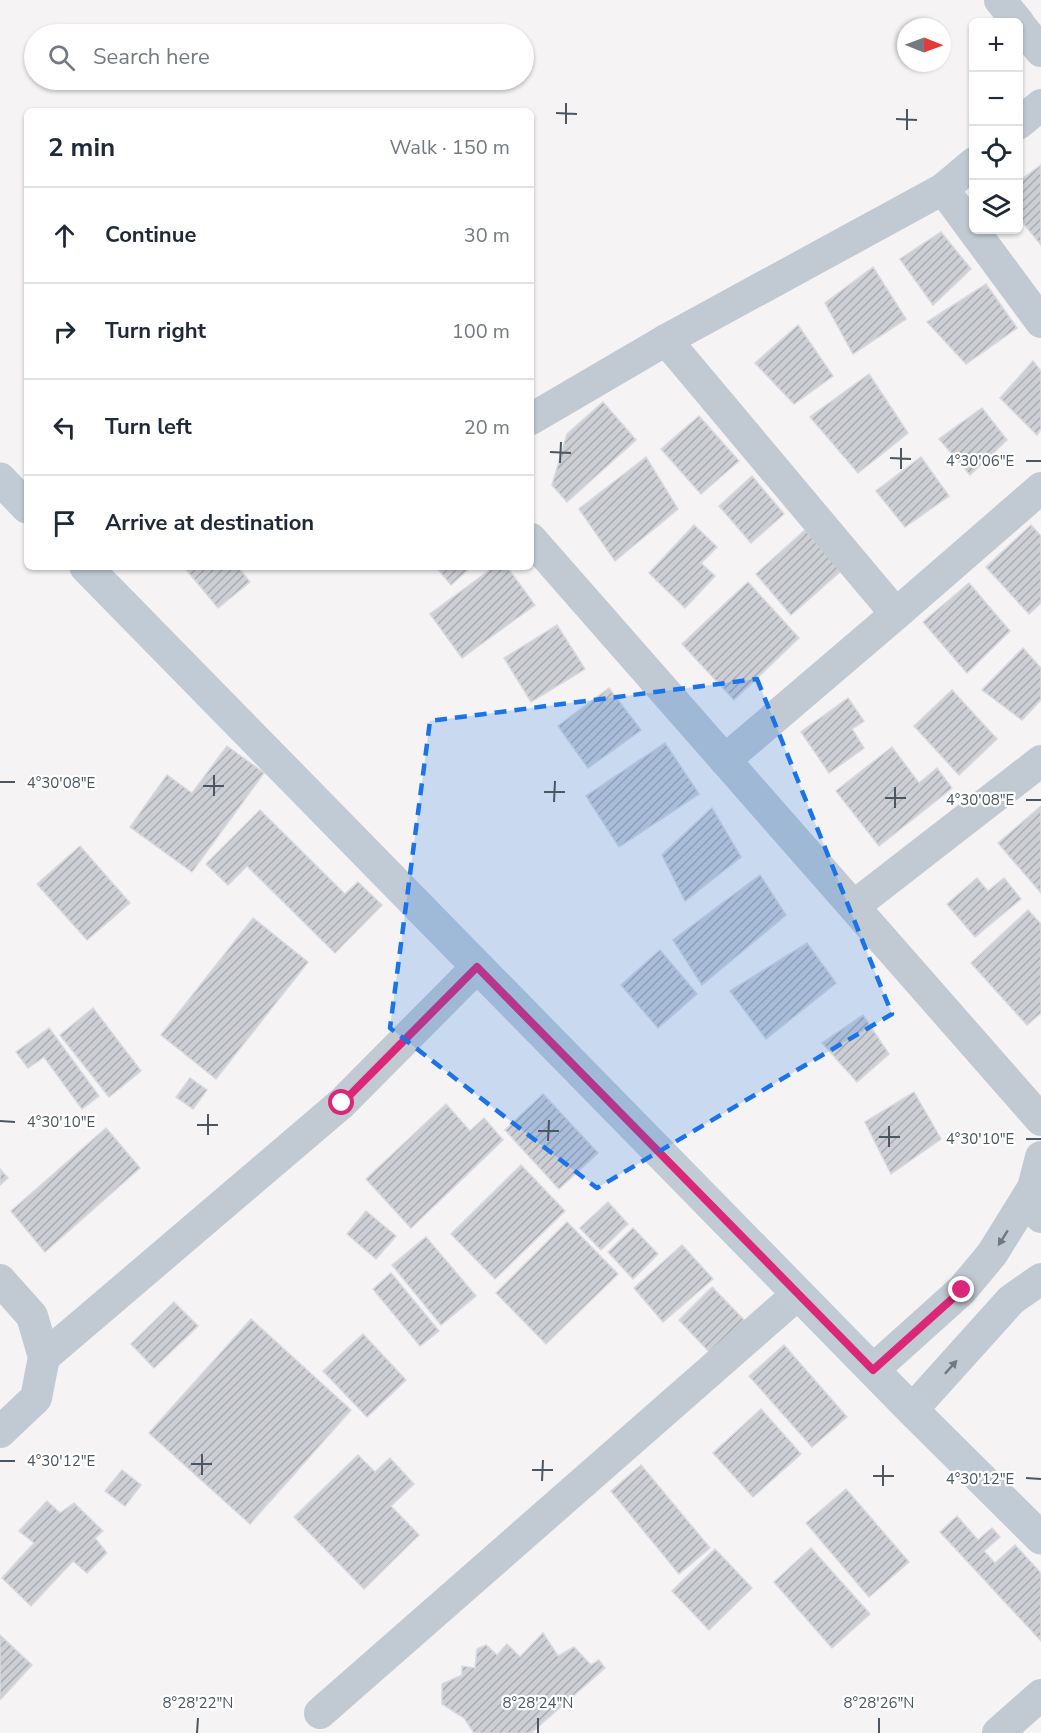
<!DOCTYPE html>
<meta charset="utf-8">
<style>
body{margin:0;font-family:"Nunito Sans",sans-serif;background:#f6f6f7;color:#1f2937}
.controls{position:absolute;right:18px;top:18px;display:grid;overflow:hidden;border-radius:9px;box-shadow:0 2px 4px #0004}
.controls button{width:54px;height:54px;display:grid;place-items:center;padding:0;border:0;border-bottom:2px solid #e0e1e3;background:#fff;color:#1f2937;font:30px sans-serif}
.compass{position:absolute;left:897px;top:18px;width:54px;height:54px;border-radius:50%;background:#fff;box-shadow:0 2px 4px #0004;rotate:91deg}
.stop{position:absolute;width:18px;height:18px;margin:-14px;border:4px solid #db2777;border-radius:50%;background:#fff}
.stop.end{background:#db2777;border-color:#fff;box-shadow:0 2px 6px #0008}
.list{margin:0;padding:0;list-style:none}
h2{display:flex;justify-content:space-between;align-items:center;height:78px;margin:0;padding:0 24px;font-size:26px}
h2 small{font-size:20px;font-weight:400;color:#747a83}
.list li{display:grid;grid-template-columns:39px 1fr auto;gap:18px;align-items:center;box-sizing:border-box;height:96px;padding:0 24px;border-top:2px solid #e0e1e3}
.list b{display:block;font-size:22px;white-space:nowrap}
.list em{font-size:20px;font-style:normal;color:#747a83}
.icon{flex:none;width:33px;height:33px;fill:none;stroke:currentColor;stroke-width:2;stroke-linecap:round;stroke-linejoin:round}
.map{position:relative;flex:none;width:1041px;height:1733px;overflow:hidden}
.search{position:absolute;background:#fff;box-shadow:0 2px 4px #0004;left:24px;top:24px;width:510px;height:66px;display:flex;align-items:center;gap:15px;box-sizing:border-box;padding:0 21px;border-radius:33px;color:#747a83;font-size:22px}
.panel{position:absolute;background:#fff;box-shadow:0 2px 4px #0004;left:24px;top:108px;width:510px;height:462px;border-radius:9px}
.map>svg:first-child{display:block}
.building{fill:url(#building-hatch);stroke:#d7d9de;stroke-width:1.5}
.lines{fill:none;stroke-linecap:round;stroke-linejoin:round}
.street{stroke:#c1cad2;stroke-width:32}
.secondary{stroke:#c1cbd6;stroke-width:33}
.oneway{fill:#6e7983}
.route{stroke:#db2777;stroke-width:8}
.marked{fill:#1a73e8;fill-opacity:0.2;stroke:#1a73e8;stroke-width:4.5;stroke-dasharray:12 8;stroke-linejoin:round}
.ticks{fill:none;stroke:#4a5661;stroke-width:2}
.ticks-label{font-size:15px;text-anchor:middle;fill:#4a5661;stroke:#fff;stroke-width:4.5;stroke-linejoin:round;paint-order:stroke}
</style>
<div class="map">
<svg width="1041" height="1733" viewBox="0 0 1041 1733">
<defs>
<pattern id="building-hatch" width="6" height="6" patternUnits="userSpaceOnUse" patternTransform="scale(1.5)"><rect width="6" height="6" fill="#cdcfd5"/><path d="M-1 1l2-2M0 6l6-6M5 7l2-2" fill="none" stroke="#a8abb0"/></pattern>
</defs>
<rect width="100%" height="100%" fill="#f5f3f3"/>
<g class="building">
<polygon points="1041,165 1041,245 1018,217 1018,182"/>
<polygon points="941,232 971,269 933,305 900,259"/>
<polygon points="873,267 906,319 853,354 825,303"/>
<polygon points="986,284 1017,328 966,364 927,322"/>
<polygon points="798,325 833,376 794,404 755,363"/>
<polygon points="1033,361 1041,371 1041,429 1037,435 1000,398"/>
<polygon points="869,374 908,433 858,473 810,417"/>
<polygon points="603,402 636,440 567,502 552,485 567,434"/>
<polygon points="982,408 1007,440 970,475 939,439"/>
<polygon points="699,416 739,461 701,494 661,449"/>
<polygon points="646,457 678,509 615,561 579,509"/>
<polygon points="921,457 949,496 905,527 876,491"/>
<polygon points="752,476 784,514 751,543 719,506"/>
<polygon points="694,525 717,547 701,563 715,576 685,608 649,573"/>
<polygon points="1031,525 1041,536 1041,603 1029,614 986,567"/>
<polygon points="805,530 841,571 791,615 756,574"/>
<polygon points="184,567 238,567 250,582 218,608"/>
<polygon points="436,567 471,567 451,585"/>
<polygon points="494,567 507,567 535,605 462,658 430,614"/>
<polygon points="748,582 799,638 734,700 682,644"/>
<polygon points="969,583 1010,631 967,673 923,622"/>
<polygon points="557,625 585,669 531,702 504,658"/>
<polygon points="1023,648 1041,668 1041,700 1022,720 982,690"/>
<polygon points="609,688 641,730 588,768 558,726"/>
<polygon points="952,690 997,739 959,775 914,726"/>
<polygon points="848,698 864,721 852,729 864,748 829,773 801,732"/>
<polygon points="665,743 699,794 619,847 586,796"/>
<polygon points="227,746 264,773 192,872 130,827 167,775 192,793"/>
<polygon points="892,747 919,783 937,768 952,788 879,846 836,791"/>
<polygon points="1041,806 1041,893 998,843"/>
<polygon points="712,808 741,857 685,901 662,855"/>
<polygon points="260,810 345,894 358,882 382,905 335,953 247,866 228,885 206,864"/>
<polygon points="80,846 130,903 87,940 37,884"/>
<polygon points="760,875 786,915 702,985 673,940"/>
<polygon points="977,878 988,891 1004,878 1021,899 975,937 947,904"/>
<polygon points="1028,910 1041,924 1041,1013 1027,1025 971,963"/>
<polygon points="253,918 308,962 216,1079 161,1035"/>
<polygon points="807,943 836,983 766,1039 730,991"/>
<polygon points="660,950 697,994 658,1028 621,985"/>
<polygon points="93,1008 141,1071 109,1097 60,1035"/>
<polygon points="863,1015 889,1054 857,1082 822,1043"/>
<polygon points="49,1028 99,1096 82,1109 44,1057 28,1068 16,1052"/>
<polygon points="190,1078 207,1090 193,1109 176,1097"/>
<polygon points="914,1092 941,1139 891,1174 865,1122"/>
<polygon points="543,1094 598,1153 559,1189 505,1130"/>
<polygon points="446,1104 470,1131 484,1118 503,1140 411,1228 366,1179"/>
<polygon points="106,1128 140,1168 45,1252 11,1211"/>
<polygon points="521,1165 565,1211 495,1279 451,1234"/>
<polygon points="0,1169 8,1178 0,1185"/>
<polygon points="608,1202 628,1224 601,1250 580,1228"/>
<polygon points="366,1211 396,1236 376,1259 347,1234"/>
<polygon points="567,1222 618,1274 546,1344 496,1293"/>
<polygon points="633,1228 658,1254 633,1279 608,1252"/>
<polygon points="426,1237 476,1296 441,1325 392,1265"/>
<polygon points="682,1245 713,1279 663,1322 634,1288"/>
<polygon points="391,1273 439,1331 420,1346 373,1289"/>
<polygon points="712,1287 746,1322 712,1355 679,1320"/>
<polygon points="174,1302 198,1326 154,1368 131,1344"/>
<polygon points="251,1319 351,1410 250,1524 149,1433"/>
<polygon points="363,1334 406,1380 367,1417 323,1371"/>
<polygon points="784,1345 847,1417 812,1447 749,1376"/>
<polygon points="761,1409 801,1454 753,1497 713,1453"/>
<polygon points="358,1455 375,1472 390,1458 414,1484 391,1506 419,1535 364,1589 294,1517"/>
<polygon points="641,1465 710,1548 679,1574 611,1491"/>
<polygon points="122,1470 141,1485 125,1506 105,1491"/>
<polygon points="846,1489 909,1562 869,1597 806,1523"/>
<polygon points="47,1501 60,1513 74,1503 103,1531 95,1538 107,1553 87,1573 73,1561 31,1606 2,1578 34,1543 19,1531"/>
<polygon points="957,1516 978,1540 992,1528 1000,1537 984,1551 995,1563 1015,1545 1041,1573 1041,1641 940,1532"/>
<polygon points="811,1548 870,1614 832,1648 774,1582"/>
<polygon points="715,1549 752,1588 709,1630 672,1591"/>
<polygon points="543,1633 558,1656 574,1647 591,1665 599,1660 605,1668 531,1733 474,1733 464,1718 442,1704 442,1684 462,1675 462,1666 475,1668 477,1649 486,1645 497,1655 507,1644 520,1657"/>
<polygon points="0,1635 32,1665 0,1700"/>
</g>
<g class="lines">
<g class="street">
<polyline points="1000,0 1018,22"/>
<polyline points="1018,23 1041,51"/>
<polyline points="1018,124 1041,105"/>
<polyline points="943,189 1041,322"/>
<polyline points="666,340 896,614"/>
<polyline points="531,419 666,340 943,189 974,163"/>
<polyline points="531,539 1041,1120"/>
<polyline points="725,760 896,614 1041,488"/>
<polyline points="854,906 1041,761"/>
<polyline points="1041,1157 1033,1188 1041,1217"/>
<polyline points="0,1280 32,1316 44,1357 36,1398 0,1432"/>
<polyline points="44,1357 342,1103 477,967"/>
<polyline points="873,1370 962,1290 992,1254 1033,1188"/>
<polyline points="912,1410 1011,1300 1041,1279"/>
<polyline points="320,1713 798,1294"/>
<polyline points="998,1733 1041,1695"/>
</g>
<g class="secondary">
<polyline points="0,479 27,507"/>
<polyline points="86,567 912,1410 1041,1538"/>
</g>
</g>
<defs><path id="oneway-solid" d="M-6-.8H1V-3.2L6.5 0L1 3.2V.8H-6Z" transform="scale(1.5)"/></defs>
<g class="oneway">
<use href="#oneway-solid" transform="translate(1003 1238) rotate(122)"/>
<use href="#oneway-solid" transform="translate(951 1367) rotate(-48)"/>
</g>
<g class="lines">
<polyline class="route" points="342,1103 477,967 873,1370 962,1290"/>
</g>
<path class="marked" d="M757,679L892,1014L597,1188L390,1028L430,721Z"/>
<path class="ticks" d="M556,113L577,114M896,119L917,120M566,124V103M907,130V109M550,452L571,453M890,458L911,459M1026,461H1041M560,463L561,442M901,469V448M0,782H15M203,786H224M544,792H565M214,796V775M885,798H906M1026,800H1041M554,802L555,781M895,808V787M0,1121L15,1122M197,1125H218M538,1131H559M208,1135V1114M879,1137H900M1026,1139H1041M548,1141L549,1120M889,1147V1126M0,1461H15M191,1464H212M532,1470H553M202,1475V1454M873,1476H894M1026,1478L1041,1479M542,1481L543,1460M883,1486V1465M197,1733L198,1718M538,1733V1718M879,1733V1718"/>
<g class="ticks-label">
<text x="980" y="466">4°30'06"E</text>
<text x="61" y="788">4°30'08"E</text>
<text x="980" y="805">4°30'08"E</text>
<text x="61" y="1127">4°30'10"E</text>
<text x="980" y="1144">4°30'10"E</text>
<text x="61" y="1466">4°30'12"E</text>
<text x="980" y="1484">4°30'12"E</text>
<text x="198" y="1708">8°28'22"N</text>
<text x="538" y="1708">8°28'24"N</text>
<text x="879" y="1708">8°28'26"N</text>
</g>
</svg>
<div class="controls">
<button>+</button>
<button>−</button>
<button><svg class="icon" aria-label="locate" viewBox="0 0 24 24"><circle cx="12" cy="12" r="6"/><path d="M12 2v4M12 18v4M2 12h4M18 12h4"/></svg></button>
<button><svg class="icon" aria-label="layers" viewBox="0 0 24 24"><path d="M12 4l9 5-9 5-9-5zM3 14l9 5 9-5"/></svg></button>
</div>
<svg class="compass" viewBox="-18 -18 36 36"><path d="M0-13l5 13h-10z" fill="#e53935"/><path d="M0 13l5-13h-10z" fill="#747a83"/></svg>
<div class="stop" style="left:342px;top:1103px"></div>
<div class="stop end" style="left:962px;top:1290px"></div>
<div class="search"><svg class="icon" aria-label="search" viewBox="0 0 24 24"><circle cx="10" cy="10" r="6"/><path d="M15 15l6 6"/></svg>Search here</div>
<section class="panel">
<h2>2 min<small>Walk · 150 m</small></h2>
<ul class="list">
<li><svg class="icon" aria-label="ahead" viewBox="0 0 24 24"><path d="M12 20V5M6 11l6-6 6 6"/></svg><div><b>Continue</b></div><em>30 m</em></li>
<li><svg class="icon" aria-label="right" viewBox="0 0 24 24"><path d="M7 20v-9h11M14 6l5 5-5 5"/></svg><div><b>Turn right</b></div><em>100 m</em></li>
<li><svg class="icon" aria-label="left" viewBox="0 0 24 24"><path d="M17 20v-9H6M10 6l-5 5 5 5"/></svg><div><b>Turn left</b></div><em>20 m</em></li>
<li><svg class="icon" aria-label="arrive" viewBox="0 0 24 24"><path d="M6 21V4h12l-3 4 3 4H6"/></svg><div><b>Arrive at destination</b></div></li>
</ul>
</section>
</div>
